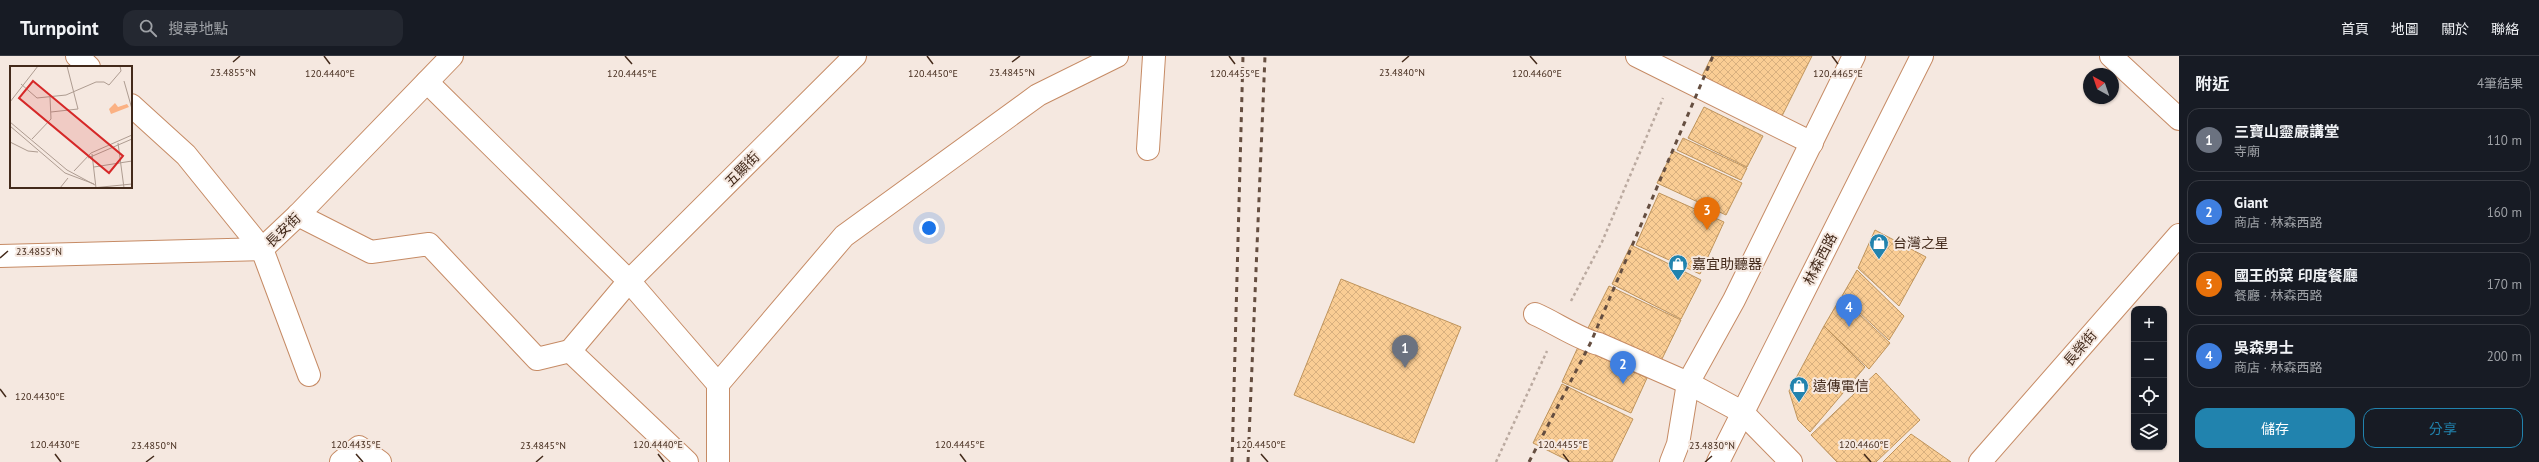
<!DOCTYPE html>
<html lang="zh-TW">
<meta charset="utf-8">
<style>
body{margin:0;font-family:"PT Sans","Noto Sans TC",sans-serif;background:#242831;color:#f1f3f6}
.controls{position:absolute;right:12px;bottom:12px;display:grid;overflow:hidden;border-radius:8px;box-shadow:0 1px 3px #0004}
.controls button{width:36px;height:36px;display:grid;place-items:center;padding:0;border:0;border-bottom:1px solid #363941;background:#171b24;color:#f1f3f6;font:20px sans-serif}
.compass{position:absolute;left:2083px;top:12px;width:36px;height:36px;border-radius:50%;background:#171b24;box-shadow:0 1px 3px #0004;rotate:320deg}
.you{position:absolute;left:929px;top:172px;width:14px;height:14px;margin:-10px;border:3px solid #fff;border-radius:50%;background:#1a73e8;box-shadow:0 0 0 6px #1a73e833}
.badge{display:grid;place-items:center;width:26px;height:26px;border-radius:50%;background:#2183ae;color:#fff;font-size:13px;font-weight:700}
.pin{position:absolute;translate:-50% -33px;filter:drop-shadow(0 1px 2px #0008)}
.pin::after{content:'';position:absolute;top:21px;width:14px;height:12px;background:inherit;clip-path:polygon(0 0,100% 0,50% 100%)}
.list{margin:0;padding:0;list-style:none}
h2{display:flex;justify-content:space-between;align-items:center;height:52px;margin:0;padding:0 16px;font-size:17px}
h2 small{font-size:13px;font-weight:400;color:#9ea1a6}
.list li{display:grid;grid-template-columns:26px 1fr auto;gap:12px;align-items:center;box-sizing:border-box;height:64px;margin:0 8px 8px;padding:0 8px;border:1px solid #363941;border-radius:12px}
.list b{display:block;font-size:15px;white-space:nowrap}
.list p{margin:0;font-size:13px;white-space:nowrap;color:#9ea1a6}
.list em{font-size:13px;font-style:normal;color:#9ea1a6}
.actions{display:flex;gap:8px;padding:12px 16px}
.actions a{flex:1;padding:9px 0;border:1px solid #2183ae;border-radius:12px;text-align:center;font-size:14px;color:#2183ae}
.actions .main{background:#2183ae;color:#fff}
.icon{flex:none;width:22px;height:22px;fill:none;stroke:currentColor;stroke-width:2;stroke-linecap:round;stroke-linejoin:round}
.map{position:relative;flex:none;width:2179px;height:406px;overflow:hidden}
header{display:flex;align-items:center;gap:24px;box-sizing:border-box;height:56px;padding:0 20px;background:#171b24;border-bottom:1px solid #363941}
header strong{font-size:19px}
nav{display:flex;gap:22px;margin-inline-start:auto;font-size:14px}
.search{width:280px;height:36px;background:#242831;display:flex;align-items:center;gap:10px;box-sizing:border-box;padding:0 14px;border-radius:12px;color:#9ea1a6;font-size:15px}
main{display:flex}
aside{flex:1;background:#171b24}
.map>svg:first-child{display:block}
.building{fill:url(#building-cross-hatch);stroke:#bf945c}
.lines{fill:none;stroke-linecap:round;stroke-linejoin:round}
.minor-casing{stroke:#c68b65;stroke-width:24}
.major-casing{stroke:#c68b65;stroke-width:24}
.path{stroke:#bbaaa0;stroke-width:2.5;stroke-dasharray:3 3;stroke-linecap:butt}
.minor{stroke:#fff;stroke-width:22}
.major{stroke:#fff;stroke-width:22}
.rail{stroke:#654e40;stroke-width:3;stroke-dasharray:5 5;stroke-linecap:butt}
.ticks{fill:none;stroke:#432a1b;stroke-width:1.5}
.labels{text-anchor:middle;dominant-baseline:central;stroke-width:4;stroke-linejoin:round;paint-order:stroke}
.street-label{font-size:14px;fill:#432a1b;stroke:#f5e8e0}
.poi-label{font-size:14px;fill:#432a1b;stroke:#f5e8e0;text-anchor:start}
.inset-road{fill:none;stroke:#ae9c91;stroke-width:1}
.view{fill:#d62828;fill-opacity:0.15;stroke:#d62828;stroke-width:2}
.inset-edge{fill:none;stroke:#432a1b;stroke-width:2}
.ticks-label{font-size:10px;text-anchor:middle;fill:#432a1b;stroke:#f5e8e0;stroke-width:4;stroke-linejoin:round;paint-order:stroke}
</style>
<header>
<strong>Turnpoint</strong>
<div class="search"><svg class="icon" aria-label="search" viewBox="0 0 24 24"><circle cx="10" cy="10" r="6"/><path d="M15 15l6 6"/></svg>搜尋地點</div>
<nav><a>首頁</a><a>地圖</a><a>關於</a><a>聯絡</a></nav>
</header>
<main>
<div class="map">
<svg width="2179" height="406" viewBox="0 0 2179 406">
<defs>
<pattern id="building-cross-hatch" width="8" height="8" patternUnits="userSpaceOnUse"><rect width="8" height="8" fill="#facd94"/><path d="M0 0l8 8M0 8l8-8" fill="none" stroke="#d8b07f"/></pattern>
</defs>
<rect width="100%" height="100%" fill="#f5e8e0"/>
<g class="building">
<polygon points="1712,0 1812,0 1781,62 1701,22"/>
<polygon points="1704,51 1763,80 1747,111 1688,82"/>
<polygon points="1683,82 1747,112 1741,124 1677,94"/>
<polygon points="1673,95 1742,127 1726,159 1657,127"/>
<polygon points="1659,137 1724,166 1700,218 1636,189"/>
<polygon points="1875,174 1926,201 1899,250 1858,212"/>
<polygon points="1631,189 1701,224 1681,263 1612,228"/>
<polygon points="1857,214 1904,260 1889,284 1842,240"/>
<polygon points="1341,223 1461,271 1414,387 1294,339"/>
<polygon points="1609,230 1681,264 1660,307 1588,272"/>
<polygon points="1841,241 1890,287 1869,313 1824,270"/>
<polygon points="1824,270 1865,311 1810,376 1798,364 1789,335"/>
<polygon points="1578,291 1647,322 1631,357 1562,326"/>
<polygon points="1876,317 1920,364 1876,406 1837,406 1811,379"/>
<polygon points="1562,328 1633,363 1612,406 1571,406 1533,387"/>
<polygon points="1911,378 1951,406 1883,406"/>
</g>
<g class="lines">
<defs>
<g id="minor">
<polyline points="77,0 89,11"/>
<polyline points="1637,0 1812,87"/>
<polyline points="2111,0 2179,63"/>
<polyline points="427,26 629,225 718,328 718,406"/>
<polyline points="131,49 186,99 262,193 309,319"/>
<polyline points="1148,93 1154,0"/>
<polyline points="298,159 371,196 429,188 537,303 570,295 687,406"/>
<polyline points="0,200 262,193 298,159 452,0"/>
<path d="M1535,258C1554,266 1580,284 1599,288L1688,327"/>
<polyline points="570,295 629,225 855,0"/>
<polyline points="718,328 844,180 1038,39 1117,0"/>
<polyline points="341,406 359,391 380,406"/>
<polyline points="1980,406 2179,179"/>
</g>
<g id="major">
<polyline points="1688,327 1742,356 1791,406"/>
<polyline points="1671,406 1678,388 1688,327 1734,244 1854,0"/>
<polyline points="1718,406 1922,0"/>
</g>
</defs>
<use href="#minor" class="minor-casing"/>
<use href="#major" class="major-casing"/>
<g class="path">
<polyline points="1571,245 1602,186 1663,42"/>
<polyline points="1496,406 1547,295"/>
</g>
<use href="#minor" class="minor"/>
<use href="#major" class="major"/>
<g class="rail">
<polyline points="1232,406 1243,0"/>
<polyline points="1248,406 1265,0"/>
<polyline points="1529,406 1591,286 1713,0"/>
</g>
</g>
<path class="ticks" d="M324,0L330,8M625,0L632,8M927,0L933,8M1229,0L1235,8M1530,0L1537,8M1832,0L1838,8M233,6L240,0M1012,6L1020,0M1402,6L1409,0M0,202L8,195M0,333L6,341M55,398L61,406M356,398L363,406M658,398L664,406M960,398L966,406M1261,398L1268,406M1563,398L1569,406M1864,398L1871,406M146,406L154,400M536,406L543,400M1705,406L1712,400"/>
<defs>
<symbol id="shop-pin" viewBox="-11 -11 22 30"><path d="M0 17L-7.5 6A9.5 9.5 0 1 1 7.5 6Z" fill="#2183ae" stroke="#f5e8e0"/><path d="M-5-2.5h2.3a2.7 3.5 0 0 1 5.4 0H5L5.5 6h-11ZM-1.5-2.5h3a1.5 2.3 0 0 0-3 0Z" fill="#fff"/></symbol>
</defs>
<g fill-rule="evenodd">
<use href="#shop-pin" x="1868" y="176" width="22" height="30"/>
<use href="#shop-pin" x="1667" y="197" width="22" height="30"/>
<use href="#shop-pin" x="1788" y="319" width="22" height="30"/>
</g>
<g class="labels">
<g class="street-label">
<text transform="translate(742 113) rotate(-45)">五顯街</text>
<text transform="translate(283 174) rotate(-44)">長安街</text>
<text transform="translate(1820 203) rotate(-63)">林森西路</text>
<text transform="translate(2080 292) rotate(-49)">長榮街</text>
</g>
<g class="poi-label">
<text x="1893" y="187">台灣之星</text>
<text x="1692" y="208">嘉宜助聽器</text>
<text x="1813" y="330">遠傳電信</text>
</g>
</g>
<g transform="translate(10 10)">
<rect width="122" height="122" fill="#f5e8e0"/>
<path d="M105,37L108,41L117,38L119,41L101,48L99,43Z" fill="#fbb183"/>
<path class="inset-road" d="M114,15L122,43M11,18L27,32L56,29L86,16H94L99,19L111,5L110,0M0,36L28,0M41,46L68,43L57,0M0,56L57,104L85,119M0,60L55,107L84,118M22,73L41,53L40,31M0,76L18,85L28,86M108,77L114,122M82,88L86,122M78,92L122,73M84,101L122,95M64,105L81,87L122,69M50,122L58,112M82,122L122,118"/>
<path class="view" d="M23,15L113,90L99,107L9,32Z"/>
<rect width="122" height="122" class="inset-edge"/>
</g>
<g class="ticks-label">
<text x="233" y="20">23.4855°N</text>
<text x="1012" y="20">23.4845°N</text>
<text x="1402" y="20">23.4840°N</text>
<text x="330" y="21">120.4440°E</text>
<text x="632" y="21">120.4445°E</text>
<text x="933" y="21">120.4450°E</text>
<text x="1235" y="21">120.4455°E</text>
<text x="1537" y="21">120.4460°E</text>
<text x="1838" y="21">120.4465°E</text>
<text x="39" y="199">23.4855°N</text>
<text x="40" y="344">120.4430°E</text>
<text x="55" y="392">120.4430°E</text>
<text x="356" y="392">120.4435°E</text>
<text x="658" y="392">120.4440°E</text>
<text x="960" y="392">120.4445°E</text>
<text x="1261" y="392">120.4450°E</text>
<text x="1563" y="392">120.4455°E</text>
<text x="1864" y="392">120.4460°E</text>
<text x="154" y="393">23.4850°N</text>
<text x="543" y="393">23.4845°N</text>
<text x="1712" y="393">23.4830°N</text>
</g>
</svg>
<div class="controls">
<button>+</button>
<button>−</button>
<button><svg class="icon" aria-label="locate" viewBox="0 0 24 24"><circle cx="12" cy="12" r="6"/><path d="M12 2v4M12 18v4M2 12h4M18 12h4"/></svg></button>
<button><svg class="icon" aria-label="layers" viewBox="0 0 24 24"><path d="M12 4l9 5-9 5-9-5zM3 14l9 5 9-5"/></svg></button>
</div>
<svg class="compass" viewBox="-18 -18 36 36"><path d="M0-13l5 13h-10z" fill="#e53935"/><path d="M0 13l5-13h-10z" fill="#9ea1a6"/></svg>
<div class="you"></div>
<div class="pin badge" style="left:1405px;top:312px;background:#6b7280">1</div>
<div class="pin badge" style="left:1623px;top:328px;background:#3f7fe0">2</div>
<div class="pin badge" style="left:1707px;top:174px;background:#e8710a">3</div>
<div class="pin badge" style="left:1849px;top:271px;background:#3f7fe0">4</div>
</div>
<aside>
<h2>附近<small>4筆結果</small></h2>
<ul class="list">
<li><span class="badge" style="background:#6b7280">1</span><div><b>三寶山靈嚴講堂</b><p>寺廟</p></div><em>110 m</em></li>
<li><span class="badge" style="background:#3f7fe0">2</span><div><b>Giant</b><p>商店 · 林森西路</p></div><em>160 m</em></li>
<li><span class="badge" style="background:#e8710a">3</span><div><b>國王的菜 印度餐廳</b><p>餐廳 · 林森西路</p></div><em>170 m</em></li>
<li><span class="badge" style="background:#3f7fe0">4</span><div><b>吳森男士</b><p>商店 · 林森西路</p></div><em>200 m</em></li>
</ul>
<div class="actions"><a class="main">儲存</a><a>分享</a></div>
</aside>
</main>
